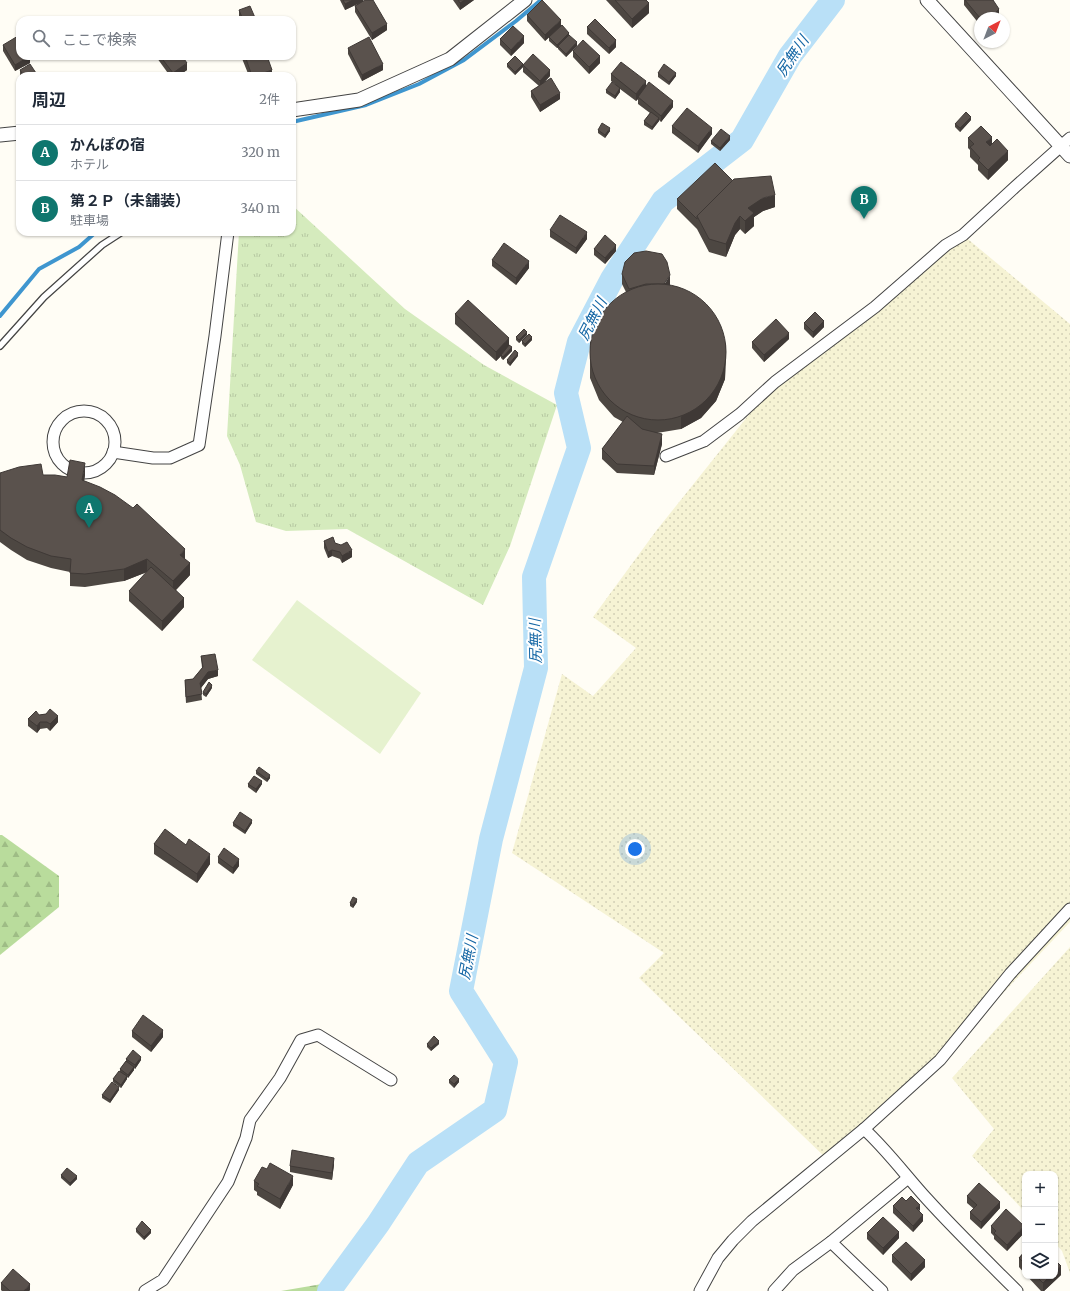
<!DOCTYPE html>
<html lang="ja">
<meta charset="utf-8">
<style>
body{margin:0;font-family:Merriweather,"Noto Sans JP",serif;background:#f2f2f3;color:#1f2937}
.controls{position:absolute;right:12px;bottom:12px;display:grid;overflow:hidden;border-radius:8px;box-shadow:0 1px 3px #0004}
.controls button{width:36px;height:36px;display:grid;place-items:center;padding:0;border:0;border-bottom:1px solid #e0e1e3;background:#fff;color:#1f2937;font:20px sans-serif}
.compass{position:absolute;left:974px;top:12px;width:36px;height:36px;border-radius:50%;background:#fff;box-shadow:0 1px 3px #0004;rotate:42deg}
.you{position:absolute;left:635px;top:849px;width:14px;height:14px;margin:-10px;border:3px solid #fff;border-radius:50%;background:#1a73e8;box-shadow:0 0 0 6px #1a73e833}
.badge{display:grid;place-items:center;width:26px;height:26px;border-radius:50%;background:#0f766e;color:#fff;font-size:13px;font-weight:700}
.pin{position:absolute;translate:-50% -33px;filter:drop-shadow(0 1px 2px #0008)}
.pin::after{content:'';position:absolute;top:21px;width:14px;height:12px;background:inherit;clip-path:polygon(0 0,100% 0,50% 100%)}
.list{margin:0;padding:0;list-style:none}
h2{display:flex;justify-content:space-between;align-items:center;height:52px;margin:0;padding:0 16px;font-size:17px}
h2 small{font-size:13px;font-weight:400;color:#747a83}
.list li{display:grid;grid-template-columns:26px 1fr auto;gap:12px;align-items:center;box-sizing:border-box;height:56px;padding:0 16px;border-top:1px solid #e0e1e3}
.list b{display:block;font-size:15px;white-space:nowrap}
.list p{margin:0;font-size:13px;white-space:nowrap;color:#747a83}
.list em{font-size:13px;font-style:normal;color:#747a83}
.icon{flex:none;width:22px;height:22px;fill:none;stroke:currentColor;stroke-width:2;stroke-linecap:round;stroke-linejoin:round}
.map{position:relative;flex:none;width:1070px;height:1291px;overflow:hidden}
.search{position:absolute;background:#fff;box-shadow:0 1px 3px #0004;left:16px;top:16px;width:280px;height:44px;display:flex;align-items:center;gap:10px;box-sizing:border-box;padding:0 14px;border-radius:12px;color:#747a83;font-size:15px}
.panel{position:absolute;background:#fff;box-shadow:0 1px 3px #0004;left:16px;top:72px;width:280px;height:164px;border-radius:12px}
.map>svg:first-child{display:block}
.farmland{fill:url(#farmland-dots)}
.grass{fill:url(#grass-tufts)}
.forest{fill:url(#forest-firs)}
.pitch{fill:#e6f2cf}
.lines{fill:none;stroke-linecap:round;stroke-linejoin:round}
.stream{stroke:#3f96cf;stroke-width:4}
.river{stroke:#b9e0f7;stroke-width:24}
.service-casing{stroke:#444;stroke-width:8}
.minor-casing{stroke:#444;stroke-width:13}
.tertiary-casing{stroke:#444;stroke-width:15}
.service{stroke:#fff;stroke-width:5.5}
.minor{stroke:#fff;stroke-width:11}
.tertiary{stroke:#fff;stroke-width:13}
.wall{fill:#4d4742}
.shaded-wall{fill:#3f3936}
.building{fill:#5a524d;stroke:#3f3936}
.labels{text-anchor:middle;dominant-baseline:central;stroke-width:4;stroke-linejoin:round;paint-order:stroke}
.water-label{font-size:15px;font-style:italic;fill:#1768a6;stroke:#fff}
</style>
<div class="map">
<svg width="1070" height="1291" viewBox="0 0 1070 1291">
<defs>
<pattern id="farmland-dots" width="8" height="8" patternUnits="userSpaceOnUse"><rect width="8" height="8" fill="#f6f3d4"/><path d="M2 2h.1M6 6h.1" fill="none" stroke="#d2cfb5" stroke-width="1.8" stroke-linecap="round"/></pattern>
<pattern id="grass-tufts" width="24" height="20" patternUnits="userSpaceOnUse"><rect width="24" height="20" fill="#d5ebbd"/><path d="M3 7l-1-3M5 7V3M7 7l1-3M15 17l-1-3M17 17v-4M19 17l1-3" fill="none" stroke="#b6c8a1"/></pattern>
<pattern id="forest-firs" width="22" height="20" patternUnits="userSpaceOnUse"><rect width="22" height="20" fill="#b9dc9c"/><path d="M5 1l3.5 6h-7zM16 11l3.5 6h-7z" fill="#9ebc85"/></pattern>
</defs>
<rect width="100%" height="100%" fill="#fffdf5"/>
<g class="farmland">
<polygon points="963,235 1070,324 1070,922 940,1060 827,1159 639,978 664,953 512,853 562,674 593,696 636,648 593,617 656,531 775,382"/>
<polygon points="1070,947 1070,1273 1062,1251 1055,1243 1055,1174 1025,1174 1025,1212 972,1156 994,1129 952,1078"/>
</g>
<polygon class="grass" points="292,205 405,309 484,365 557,405 510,546 483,605 347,529 286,531 256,522 240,465 227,436 239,232 292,232"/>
<g class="forest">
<polygon points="0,835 2,835 59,876 59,907 0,955"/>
<polygon points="322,1284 324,1291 281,1291"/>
</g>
<polygon class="pitch" points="297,600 421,693 380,754 252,660"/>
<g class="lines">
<g class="stream">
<polyline points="292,122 366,105 419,84 464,60 516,21 541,0"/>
<polyline points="0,316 39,269 79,247 96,232"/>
</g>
<polyline class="river" points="329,1291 378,1224 418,1163 495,1110 506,1062 461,991 491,839 536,668 534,577 579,448 566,393 579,342 612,279 663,201 742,140 790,56 833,0"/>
<defs>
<polyline id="service" points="0,346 44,297 102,245 122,232"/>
<g id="minor">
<circle cx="84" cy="442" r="31"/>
<polyline points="113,452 153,458 170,458 199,445 215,336 228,232"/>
<polyline points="666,456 704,441 740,414 775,382 875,307 946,245 963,235 1015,187 1070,138"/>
<path d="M864,1129C887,1150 906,1176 927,1199C956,1231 987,1261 1017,1291"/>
<polyline points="831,1242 882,1291"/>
<polyline points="145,1291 163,1280 228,1182 246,1138 250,1120 280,1078 301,1040 318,1035 391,1080"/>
<polyline points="700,1291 718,1258 733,1240 752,1221 864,1129 940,1060 1010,974 1070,909"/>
<polyline points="774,1291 793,1270 831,1242 908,1178"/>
</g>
<g id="tertiary">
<polyline points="927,0 1070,156"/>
<polyline points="292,110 359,100 450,59 525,0"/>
<polyline points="0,135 20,133"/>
</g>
</defs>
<use href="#service" class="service-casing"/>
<use href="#minor" class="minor-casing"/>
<use href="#tertiary" class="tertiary-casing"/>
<use href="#service" class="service"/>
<use href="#minor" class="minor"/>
<use href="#tertiary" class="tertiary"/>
</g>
<g class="wall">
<polygon points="340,0 363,0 363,1 387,30 372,40 355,12 355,6 358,4 345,10"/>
<polygon points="453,0 474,0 460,10"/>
<polygon points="606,0 646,0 649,13 632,28"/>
<polygon points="964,0 993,0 999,15 996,18 980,18 980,25 964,5"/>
<polygon points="239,10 256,20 241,20 239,16"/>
<polygon points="527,15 561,26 569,35 577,46 566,57 558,49 558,48 557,48 549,41 549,37 545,41 527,21"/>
<polygon points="587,27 616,47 609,54 587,34"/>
<polygon points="500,39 524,43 511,56 500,45"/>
<polygon points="3,45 30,63 15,71 3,51"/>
<polygon points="348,48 383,70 362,81 348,54"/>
<polygon points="573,51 600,63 589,74 573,57"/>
<polygon points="157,56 182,56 187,70 178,76 170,76 157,58"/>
<polygon points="241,56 267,56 272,76 249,76"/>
<polygon points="507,64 523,67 515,75 507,67"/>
<polygon points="523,65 550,76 544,82 560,99 540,112 531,97 531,91 539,86 523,72"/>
<polygon points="20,70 38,76 20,76"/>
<polygon points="658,73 676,76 669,85 658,77"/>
<polygon points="611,74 646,86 673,107 661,122 659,120 659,121 652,130 644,125 644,121 650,113 638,104 638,99 636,101 620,89 620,92 615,99 606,93 606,90 616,85 611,81"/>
<polygon points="971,120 960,132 955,127 955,124"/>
<polygon points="672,126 712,134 698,153 672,133"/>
<polygon points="598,130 610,131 605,138 598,133"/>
<polygon points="968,138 992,143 1008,160 988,180 978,170 978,165 970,157 970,150 968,148"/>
<polygon points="730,140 720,151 711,144 711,141"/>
<polygon points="733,181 775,207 763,211 754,217 754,226 745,234 740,229 735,235 726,257 709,252 697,229 677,209 677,199"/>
<polygon points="550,230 587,239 576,254 550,237"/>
<polygon points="594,249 616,251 605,264 594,255"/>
<polygon points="492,260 529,268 516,285 492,266"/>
<polygon points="622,274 670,284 670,285 726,356 725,379 716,401 701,418 681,429 657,433 662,444 654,475 617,473 602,459 602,449 623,422 614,417 599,400 590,378 590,342 626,292 622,284"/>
<polygon points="455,314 509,345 512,351 503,360 501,358 501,356 496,361 455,324"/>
<polygon points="804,323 824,327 813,338 804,329"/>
<polygon points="527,335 519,343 516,340 516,337"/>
<polygon points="789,339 764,362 752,348 752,342"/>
<polygon points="532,340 525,347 522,344 522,341"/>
<polygon points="518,356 510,366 507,363 507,360"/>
<polygon points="0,473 43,475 67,477 85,475 84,481 185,559 190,575 176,590 184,607 162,631 129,601 129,591 147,572 124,581 85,587 70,586 70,572 51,568 27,560 11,550 0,542"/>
<polygon points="324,541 335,543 352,557 342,563 340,559 332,556 328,558 324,548"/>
<polygon points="201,656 218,676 208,679 201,688 202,700 186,703 185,686 185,680 193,679 202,668"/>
<polygon points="212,688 206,697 203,695 203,692"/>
<polygon points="46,714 58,722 50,731 47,728 40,729 37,733 28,726 28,719 39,715"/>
<polygon points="256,771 270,778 267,782 256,774"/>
<polygon points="248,784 262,784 256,793 248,787"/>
<polygon points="233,823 252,823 245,834 233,826"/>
<polygon points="154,844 186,845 210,864 197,883 154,854"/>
<polygon points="218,857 239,866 233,874 218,863"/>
<polygon points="357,902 353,908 350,906 350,903"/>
<polygon points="132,1031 163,1037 151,1052 132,1037"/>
<polygon points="427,1044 439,1044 431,1051 427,1047"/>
<polygon points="126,1059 141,1060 135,1069 134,1068 134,1070 128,1078 127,1077 127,1079 121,1088 113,1082 113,1079 120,1071 120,1069 126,1061"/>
<polygon points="449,1080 459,1082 454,1088 449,1083"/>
<polygon points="119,1090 110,1103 102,1098 102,1095"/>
<polygon points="334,1164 332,1180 290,1172 290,1166"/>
<polygon points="61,1175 77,1179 70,1186 61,1178"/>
<polygon points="254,1181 293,1185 280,1209 257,1195 257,1192 254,1190"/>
<polygon points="967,1196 1000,1208 981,1229 970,1219 970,1212 974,1209 967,1203"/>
<polygon points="906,1201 919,1211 923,1221 913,1232 893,1213 893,1206"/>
<polygon points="991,1226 1024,1233 1007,1251 994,1239 994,1236 991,1233"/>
<polygon points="136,1229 151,1233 144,1240 136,1232"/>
<polygon points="867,1233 899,1238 883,1255 867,1239"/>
<polygon points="1025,1251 1025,1274 1019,1267 1019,1258"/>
<polygon points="892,1255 925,1267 911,1281 892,1262"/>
<polygon points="1061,1275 1044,1291 1041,1291 1027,1276 1055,1276"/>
<polygon points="1,1283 30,1290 29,1291 2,1291 1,1290"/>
</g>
<g class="shaded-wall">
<polygon points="353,0 363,0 363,1 345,10 345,4"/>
<polygon points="465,0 474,0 460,10 460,3"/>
<polygon points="649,3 649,13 632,28 632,19"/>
<polygon points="999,9 999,15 996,18 990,18"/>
<polygon points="561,20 561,27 545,41 545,35"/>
<polygon points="387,24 387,30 372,40 372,33"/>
<polygon points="569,33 569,36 558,46 557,48 557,45"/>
<polygon points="524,36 524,43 511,56 511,50"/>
<polygon points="616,40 616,47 609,54 609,48"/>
<polygon points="577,42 577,46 566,57 566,54"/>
<polygon points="30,56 30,63 15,71 15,65"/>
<polygon points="600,56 600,63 589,74 589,67"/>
<polygon points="187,63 187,70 178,76 173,76 173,73"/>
<polygon points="383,64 383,70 362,81 362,75"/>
<polygon points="523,64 523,67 515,75 515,72"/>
<polygon points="272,70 272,76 255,76"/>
<polygon points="550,70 550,76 540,87 540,81"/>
<polygon points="676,73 676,76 669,85 669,82"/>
<polygon points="646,81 646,88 638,97 638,99 636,101 636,94"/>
<polygon points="620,88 620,92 615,99 615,96"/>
<polygon points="560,93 560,99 540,112 540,105"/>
<polygon points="673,101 673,107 661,122 661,116"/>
<polygon points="971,117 971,120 960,132 960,128"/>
<polygon points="659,118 659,121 652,130 652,127"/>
<polygon points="610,128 610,131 605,138 605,135"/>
<polygon points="712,128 712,134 698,153 698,146"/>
<polygon points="730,136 730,140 720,151 720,148"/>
<polygon points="992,137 992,146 986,152 986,142"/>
<polygon points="1008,151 1008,160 988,180 988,170"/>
<polygon points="775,195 775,207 763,211 754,217 754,226 745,234 745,221 748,208 763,198"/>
<polygon points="740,216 740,229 735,235 726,257 726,244 735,223"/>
<polygon points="587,232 587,239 576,254 576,248"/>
<polygon points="616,245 616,251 605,264 605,258"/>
<polygon points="529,261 529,268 516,285 516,278"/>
<polygon points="670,275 670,284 663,296 663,287"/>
<polygon points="824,321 824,327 813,338 813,332"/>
<polygon points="527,332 527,335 519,343 519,340"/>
<polygon points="789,333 789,339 764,362 764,355"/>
<polygon points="532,337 532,340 525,347 525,344"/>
<polygon points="509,338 509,347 501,355 501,356 496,361 496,352"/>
<polygon points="726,343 725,379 716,401 701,418 681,429 681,417"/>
<polygon points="512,347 512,351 503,360 503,357"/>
<polygon points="518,353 518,356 510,366 510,363"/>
<polygon points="662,434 662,444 654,475 654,466"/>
<polygon points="85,463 85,475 82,493 82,480"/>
<polygon points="185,549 185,562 180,555"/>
<polygon points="332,550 332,556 328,558 328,552"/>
<polygon points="352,550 352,557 342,563 342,556"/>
<polygon points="147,559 147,572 124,581 124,569"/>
<polygon points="190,563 190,575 173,593 173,581"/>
<polygon points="184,598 184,607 162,631 162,621"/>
<polygon points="218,670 218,676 208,679 200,689 200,683 208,672"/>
<polygon points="212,685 212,688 206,697 206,694"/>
<polygon points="58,716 58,722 50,731 50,724"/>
<polygon points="40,722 40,729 37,733 37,726"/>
<polygon points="270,775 270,778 267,782 267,779"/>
<polygon points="262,781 262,784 256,793 256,789"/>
<polygon points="252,820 252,823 245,834 245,831"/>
<polygon points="210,854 210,864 197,883 197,874"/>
<polygon points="239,859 239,866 233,874 233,868"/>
<polygon points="357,899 357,902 353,908 353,905"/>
<polygon points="163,1030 163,1037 151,1052 151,1046"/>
<polygon points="439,1041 439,1044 431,1051 431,1048"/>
<polygon points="141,1057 141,1060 135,1069 135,1065"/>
<polygon points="134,1067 134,1070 128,1078 128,1075"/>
<polygon points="127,1076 127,1079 121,1088 121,1085"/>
<polygon points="459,1079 459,1082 454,1088 454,1084"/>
<polygon points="119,1087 119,1090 110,1103 110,1100"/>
<polygon points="334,1158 334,1164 332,1180 332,1173"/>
<polygon points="77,1176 77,1179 70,1186 70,1183"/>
<polygon points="293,1176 293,1185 280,1209 280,1199"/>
<polygon points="1000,1202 1000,1208 981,1229 981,1222"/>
<polygon points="920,1205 920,1211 916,1208"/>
<polygon points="923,1215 923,1221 913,1232 913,1226"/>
<polygon points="1024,1226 1024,1233 1007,1251 1007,1245"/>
<polygon points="151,1230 151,1233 144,1240 144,1237"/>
<polygon points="899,1232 899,1238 883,1255 883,1248"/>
<polygon points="925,1260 925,1267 911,1281 911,1274"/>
<polygon points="1061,1266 1061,1275 1044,1291 1043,1291 1043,1283 1050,1276 1055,1276 1055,1271"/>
<polygon points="30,1284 30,1290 29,1291 24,1291"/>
</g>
<g class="building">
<polygon points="343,0 353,0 345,4"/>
<polygon points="365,0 373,0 387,24 372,33 355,6"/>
<polygon points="458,0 465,0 460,3"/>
<polygon points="542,0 561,20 545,35 527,15"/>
<polygon points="615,0 646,0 649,3 632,19"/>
<polygon points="965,0 993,0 999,9 990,18 980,18"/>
<polygon points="250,6 256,20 243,20 239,10"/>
<polygon points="595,19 616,40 609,48 587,27"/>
<polygon points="562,25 569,33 557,45 549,37"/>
<polygon points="513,26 524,36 511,50 500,39"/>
<polygon points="569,35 577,42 566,54 558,46"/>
<polygon points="18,36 20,40 20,56 30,56 15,65 3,45"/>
<polygon points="369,37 383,64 362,75 348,48"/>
<polygon points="583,40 600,56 589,67 573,51"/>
<polygon points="533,54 550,70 540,81 523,65"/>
<polygon points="160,56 182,56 187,63 173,73"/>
<polygon points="245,56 267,56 272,70 255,76 252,76"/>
<polygon points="515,56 523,64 515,72 507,64"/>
<polygon points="621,62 646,81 636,94 611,74"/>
<polygon points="30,64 38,76 24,76 20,70"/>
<polygon points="664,64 676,73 669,82 658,73"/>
<polygon points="551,78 560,93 540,105 531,91"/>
<polygon points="612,82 620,88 615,96 606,90"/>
<polygon points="649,82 673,101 661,116 638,97"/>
<polygon points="687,108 712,128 698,146 672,126"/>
<polygon points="651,112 659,118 652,127 644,121"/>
<polygon points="966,112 971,117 960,128 955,124"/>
<polygon points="602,123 610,128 605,135 598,130"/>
<polygon points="981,126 992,137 986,142 990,146 997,139 1008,151 988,170 978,160 980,158 970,147 974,144 968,138"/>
<polygon points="721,129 730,136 720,148 711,141"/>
<polygon points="715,163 733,181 697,216 697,219 677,199"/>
<polygon points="771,176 775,195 763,198 748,208 754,213 745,221 740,216 735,223 726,244 709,239 697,216 734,179"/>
<polygon points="560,215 587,232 576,248 550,230"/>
<polygon points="605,235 616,245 605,258 594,249"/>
<polygon points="504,243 529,261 516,278 492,260"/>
<polygon points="646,251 662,254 667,262 670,275 664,284 646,284 629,289 622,274 625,262 634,253"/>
<circle cx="658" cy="352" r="68"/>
<polygon points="468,300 509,338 496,352 455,314"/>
<polygon points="815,312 824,321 813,332 804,323"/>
<polygon points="776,319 789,333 764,355 752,342"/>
<polygon points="524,329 527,332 519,340 516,337"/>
<polygon points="529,334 532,337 525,344 522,341"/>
<polygon points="509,345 512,347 503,357 501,355"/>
<polygon points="515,350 518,353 510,363 507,360"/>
<polygon points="627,416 642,429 662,434 654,466 617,464 602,449"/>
<polygon points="70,460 85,463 82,480 100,487 115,495 133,508 137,504 185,549 180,555 190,563 173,581 147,559 124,569 85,574 70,573 71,559 51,556 27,547 11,538 0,530 0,473 19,467 41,464 43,475 55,475 67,477"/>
<polygon points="333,537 335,543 341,545 347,542 352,550 342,556 340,552 332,550 328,552 324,541"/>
<polygon points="151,567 184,598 162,621 129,591"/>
<polygon points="215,654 218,670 208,672 200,683 202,694 186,697 185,680 193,679 203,667 201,656"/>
<polygon points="209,682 212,685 206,694 203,692"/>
<polygon points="50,709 58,716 50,724 47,722 40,722 37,726 28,719 36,711 39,715 46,714"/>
<polygon points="259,767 270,775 267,779 256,771"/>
<polygon points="254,776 262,781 256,789 248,784"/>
<polygon points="240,812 252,820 245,831 233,823"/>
<polygon points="165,829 186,845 189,839 210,854 197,874 154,844"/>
<polygon points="224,848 239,859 233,868 218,857"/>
<polygon points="353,897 357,899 353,905 350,903"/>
<polygon points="143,1015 163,1030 151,1046 132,1031"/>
<polygon points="434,1036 439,1041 431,1048 427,1044"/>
<polygon points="133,1050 141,1057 135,1065 126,1059"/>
<polygon points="126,1061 134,1067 128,1075 120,1069"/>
<polygon points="119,1071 127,1076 121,1085 113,1079"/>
<polygon points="454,1075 459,1079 454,1084 449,1080"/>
<polygon points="112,1082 119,1087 110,1100 102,1095"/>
<polygon points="292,1150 334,1158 332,1173 290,1166"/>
<polygon points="270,1163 293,1176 280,1199 257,1186 259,1184 254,1181 262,1167 267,1169"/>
<polygon points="67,1168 77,1176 70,1183 61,1175"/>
<polygon points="979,1183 1000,1202 981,1222 970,1212 977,1205 967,1196"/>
<polygon points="911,1196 920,1205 916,1208 923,1215 913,1226 893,1206 902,1197 906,1201"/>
<polygon points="1006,1209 1024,1226 1007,1245 994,1233 996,1231 991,1226"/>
<polygon points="883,1217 899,1232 883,1248 867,1233"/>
<polygon points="142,1221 151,1230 144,1237 136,1229"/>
<polygon points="906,1242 925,1260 911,1274 892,1255"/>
<polygon points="1025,1251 1025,1264 1019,1258"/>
<polygon points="1055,1260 1061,1266 1055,1271"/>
<polygon points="13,1269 30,1284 24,1291 10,1291 1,1283"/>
<polygon points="1036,1276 1050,1276 1043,1283"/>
</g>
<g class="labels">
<g class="water-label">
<text transform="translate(792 56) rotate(-56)">尻無川</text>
<text transform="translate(592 319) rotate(-63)">尻無川</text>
<text transform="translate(535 641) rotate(-91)">尻無川</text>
<text transform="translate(468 957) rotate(-79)">尻無川</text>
</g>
</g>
</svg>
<div class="controls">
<button>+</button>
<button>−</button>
<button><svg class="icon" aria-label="layers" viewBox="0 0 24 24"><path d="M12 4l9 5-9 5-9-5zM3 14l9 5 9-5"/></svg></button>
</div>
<svg class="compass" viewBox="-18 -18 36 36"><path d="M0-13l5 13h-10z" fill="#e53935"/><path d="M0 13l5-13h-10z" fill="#747a83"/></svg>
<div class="you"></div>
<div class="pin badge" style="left:89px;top:528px">A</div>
<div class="pin badge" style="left:864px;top:219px">B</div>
<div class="search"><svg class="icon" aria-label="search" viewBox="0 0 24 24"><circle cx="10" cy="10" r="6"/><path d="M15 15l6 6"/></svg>ここで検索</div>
<section class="panel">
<h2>周辺<small>2件</small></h2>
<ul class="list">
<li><span class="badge">A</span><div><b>かんぽの宿</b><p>ホテル</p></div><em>320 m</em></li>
<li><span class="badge">B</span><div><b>第２Ｐ（未舗装）</b><p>駐車場</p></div><em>340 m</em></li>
</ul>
</section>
</div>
